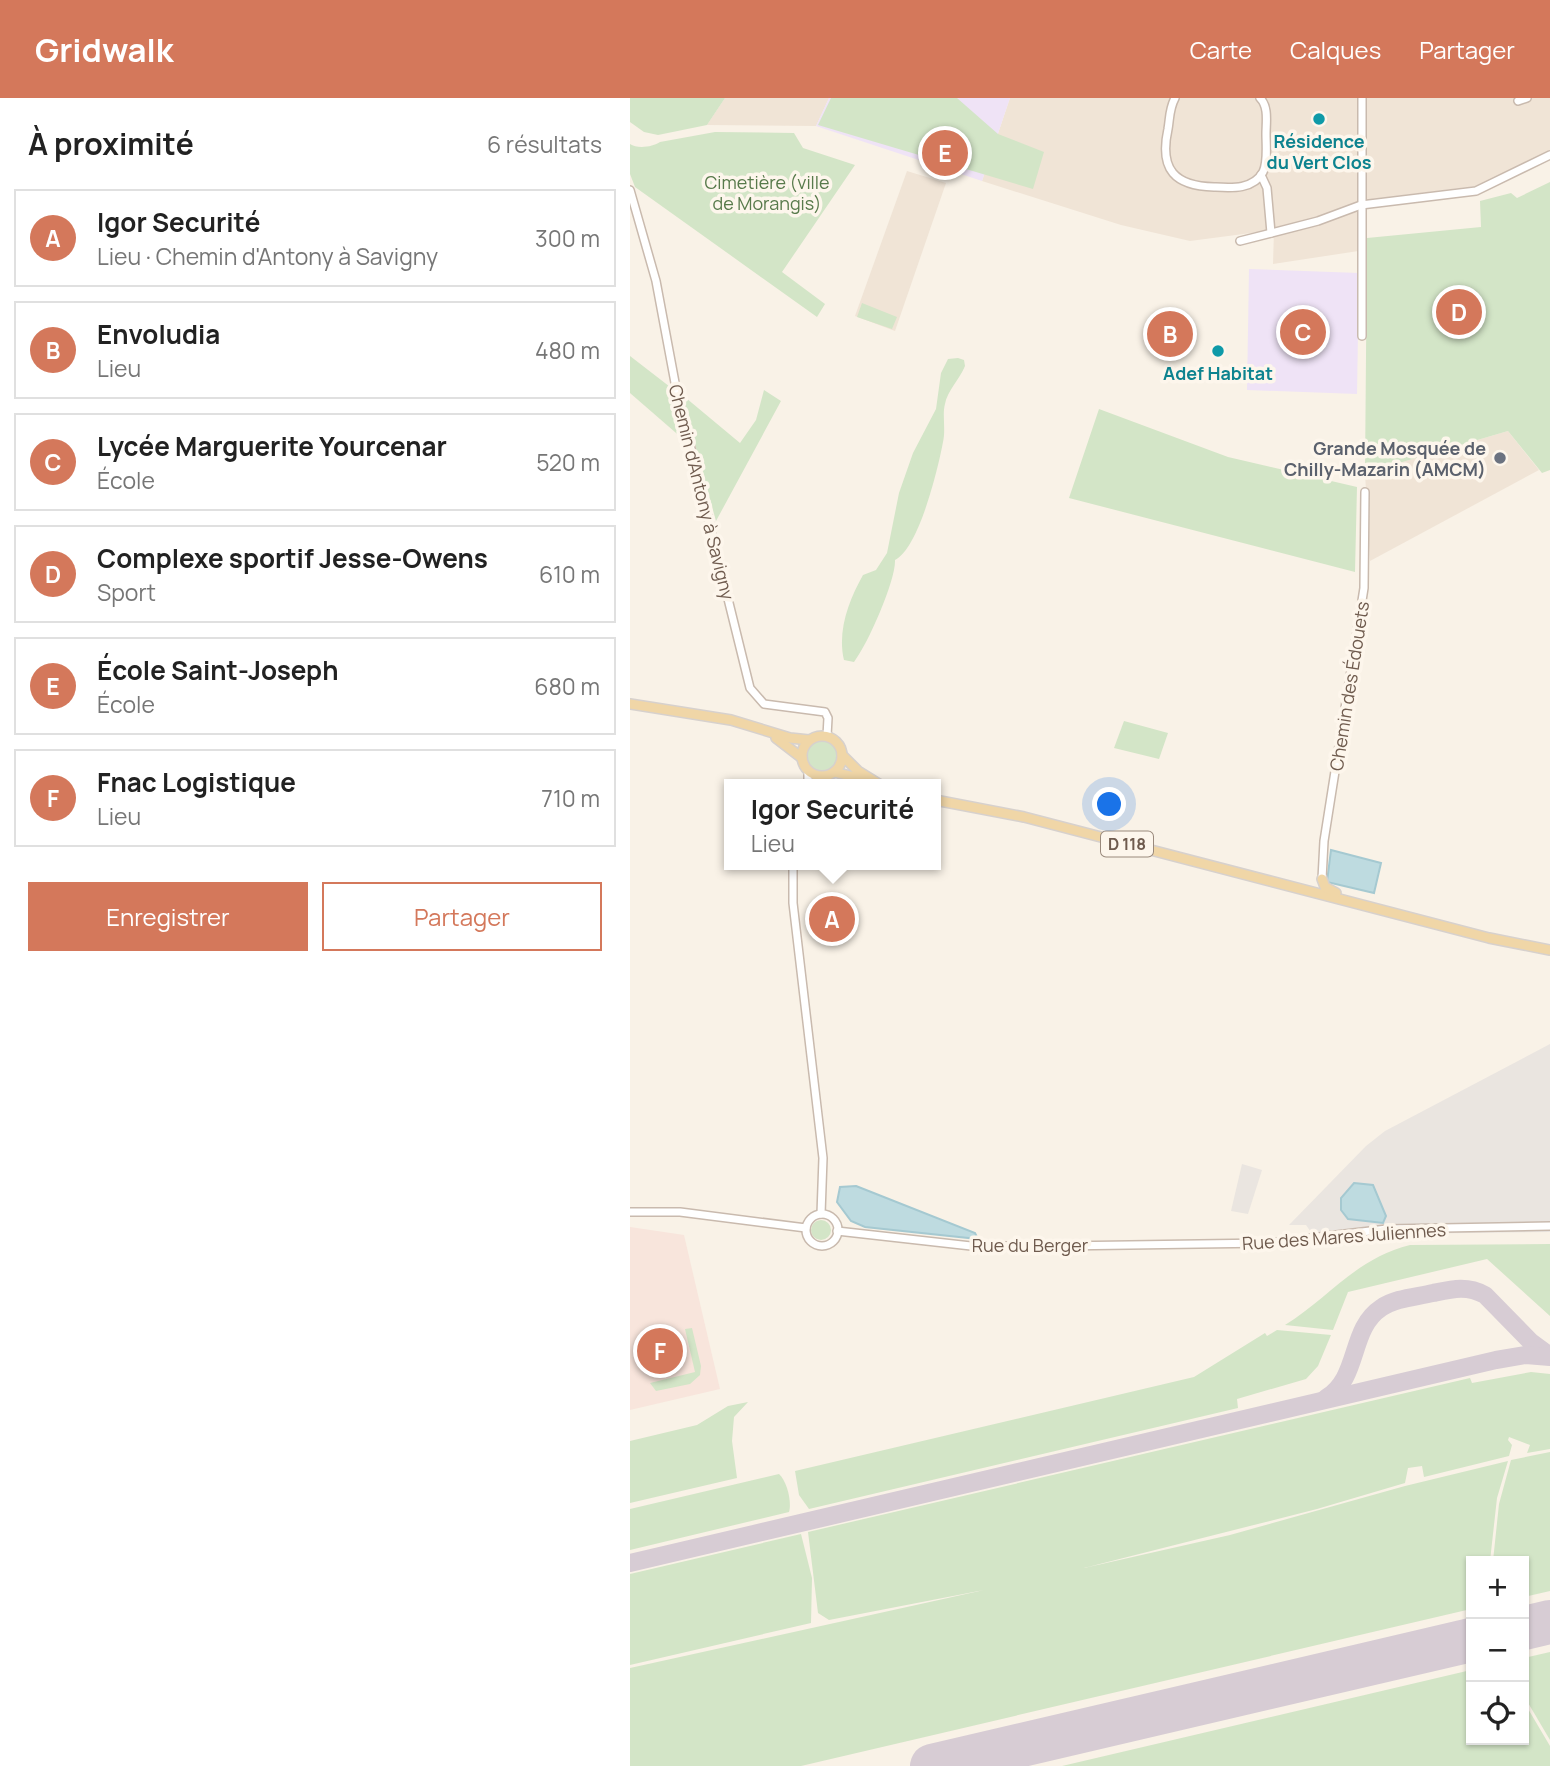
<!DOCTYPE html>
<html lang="fr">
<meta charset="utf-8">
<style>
body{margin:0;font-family:Manrope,sans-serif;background:#f2f2f2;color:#222}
.controls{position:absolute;right:21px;bottom:21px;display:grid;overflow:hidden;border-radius:0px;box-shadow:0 2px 5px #0004}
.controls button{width:63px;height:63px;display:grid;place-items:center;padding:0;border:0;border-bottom:2px solid #e0e0e0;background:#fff;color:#222;font:35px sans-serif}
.you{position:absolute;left:480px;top:707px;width:24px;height:24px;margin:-18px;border:5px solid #fff;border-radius:50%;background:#1a73e8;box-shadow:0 0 0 10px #1a73e833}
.badge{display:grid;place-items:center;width:46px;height:46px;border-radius:50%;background:#d4785b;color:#fff;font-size:23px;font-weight:700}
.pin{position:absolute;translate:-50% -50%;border:4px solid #fff;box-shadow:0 2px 7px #0006}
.popup{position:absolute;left:94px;top:681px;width:217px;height:91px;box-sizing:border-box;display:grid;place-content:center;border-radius:0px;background:#fff;filter:drop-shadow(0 2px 5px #0005);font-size:23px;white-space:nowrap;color:#767676}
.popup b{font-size:26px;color:#222}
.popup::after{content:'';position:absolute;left:50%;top:100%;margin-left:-14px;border:14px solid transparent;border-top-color:#fff}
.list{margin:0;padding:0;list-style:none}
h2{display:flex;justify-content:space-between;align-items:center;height:91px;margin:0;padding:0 28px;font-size:30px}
h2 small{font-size:23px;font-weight:400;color:#767676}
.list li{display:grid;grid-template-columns:46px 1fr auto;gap:21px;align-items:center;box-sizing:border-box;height:98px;margin:0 14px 14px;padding:0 14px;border:2px solid #e0e0e0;border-radius:0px}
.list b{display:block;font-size:26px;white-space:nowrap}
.list p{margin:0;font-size:23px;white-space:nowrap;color:#767676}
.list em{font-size:23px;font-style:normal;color:#767676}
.actions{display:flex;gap:14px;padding:21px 28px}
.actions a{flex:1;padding:16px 0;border:2px solid #d4785b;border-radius:0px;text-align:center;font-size:24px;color:#d4785b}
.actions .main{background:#d4785b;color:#fff}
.icon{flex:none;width:38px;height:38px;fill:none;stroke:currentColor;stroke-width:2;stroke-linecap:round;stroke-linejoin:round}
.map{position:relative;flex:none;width:920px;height:1668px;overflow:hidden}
header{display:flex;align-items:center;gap:42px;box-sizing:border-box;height:98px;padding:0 35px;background:#d4785b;color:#fff}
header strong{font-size:33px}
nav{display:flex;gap:38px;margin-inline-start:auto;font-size:24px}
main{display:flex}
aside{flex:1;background:#fff}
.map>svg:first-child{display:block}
.residential{fill:#f0e4d6}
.commercial{fill:#f8e5dc}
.industrial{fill:#eae5e0}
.education{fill:#efe3f6}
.green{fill:#d3e5c7}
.water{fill:#bedbe0;stroke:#a5c9d1;stroke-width:2}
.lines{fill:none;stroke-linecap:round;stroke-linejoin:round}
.taxiway{stroke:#d7ccd4;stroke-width:18}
.runway{stroke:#d7ccd4;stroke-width:44}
.minor-casing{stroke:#c9baae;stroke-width:10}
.major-casing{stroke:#d7d1cd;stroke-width:12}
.minor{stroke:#fff;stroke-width:7}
.major{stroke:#f0d6a7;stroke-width:9}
.culture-dot{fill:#0f9aa8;stroke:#fdf6ec;stroke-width:2.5}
.worship-dot{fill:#6b7280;stroke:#fdf6ec;stroke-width:2.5}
.labels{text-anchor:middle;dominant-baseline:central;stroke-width:7;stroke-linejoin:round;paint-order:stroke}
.shield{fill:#fdf6ec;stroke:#9a8a7d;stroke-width:2}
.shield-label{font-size:16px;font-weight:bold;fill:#6f5b4e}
.culture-label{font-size:18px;font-weight:bold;fill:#0d838f;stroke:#fdf6ec}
.park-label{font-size:18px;fill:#587a4b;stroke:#fdf6ec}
.worship-label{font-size:18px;font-weight:bold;fill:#5b616d;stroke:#fdf6ec;text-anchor:end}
.street-label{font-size:18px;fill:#6f5b4e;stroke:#fdf6ec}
</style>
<header>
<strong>Gridwalk</strong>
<nav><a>Carte</a><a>Calques</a><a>Partager</a></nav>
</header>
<main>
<aside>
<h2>À proximité<small>6 résultats</small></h2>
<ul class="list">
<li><span class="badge">A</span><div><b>Igor Securité</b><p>Lieu · Chemin d'Antony à Savigny</p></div><em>300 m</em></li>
<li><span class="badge">B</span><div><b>Envoludia</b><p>Lieu</p></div><em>480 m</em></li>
<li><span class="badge">C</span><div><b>Lycée Marguerite Yourcenar</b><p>École</p></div><em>520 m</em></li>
<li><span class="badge">D</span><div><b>Complexe sportif Jesse-Owens</b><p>Sport</p></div><em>610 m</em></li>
<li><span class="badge">E</span><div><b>École Saint-Joseph</b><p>École</p></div><em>680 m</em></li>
<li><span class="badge">F</span><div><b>Fnac Logistique</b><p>Lieu</p></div><em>710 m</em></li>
</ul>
<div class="actions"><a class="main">Enregistrer</a><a>Partager</a></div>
</aside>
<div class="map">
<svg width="920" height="1668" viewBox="0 0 920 1668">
<rect width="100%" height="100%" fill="#f9f2e7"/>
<g class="residential">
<polygon points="95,0 199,0 186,28 77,27"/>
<polygon points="380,0 920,0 920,52 854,87 734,102 735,152 643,166 644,132 560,143 491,127 352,83"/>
<polygon points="277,73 316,85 265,233 225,218"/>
<polygon points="878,333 909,372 740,463 735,375"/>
</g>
<polygon class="commercial" points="0,1129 54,1137 90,1291 0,1312"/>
<g class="industrial">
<polygon points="920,946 920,1134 683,1137 676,1127 659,1127 736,1048 755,1033"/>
<polygon points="612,1066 632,1072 618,1116 601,1113"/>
</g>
<g class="education">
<polygon points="199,0 380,0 352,83 186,28"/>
<polygon points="619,171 729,175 727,296 617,292"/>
</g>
<g class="green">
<polygon points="0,0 95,0 77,27 28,37 14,34 0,24"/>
<polygon points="201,0 327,0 368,36 414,54 403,91 188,27"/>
<path d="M85,34L164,35L173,50L225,67L152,174L195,206L187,219L5,89L0,76V46C7,51 23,49 30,44Z"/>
<polygon points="920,84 920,372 912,375 878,333 735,375 737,140 851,129 850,103 881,95 887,100"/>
<polygon points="232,205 267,219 262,231 227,219"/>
<polygon points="0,258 44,292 53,341 0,295"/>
<path d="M328,260L334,262L335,268C330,281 317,293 315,306C312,317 316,331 313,344C308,371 289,450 265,462C266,482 238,546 224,564L214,562C207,533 219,502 233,477L246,472L257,455L269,395L283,355L306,311L311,275L318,261Z"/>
<polygon points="134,292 151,303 86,423 53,303 56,300 110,345 126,322"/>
<polygon points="469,311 598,359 727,389 725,474 439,400"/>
<polygon points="494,623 538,635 529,661 484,650"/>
<circle cx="192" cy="657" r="16"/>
<circle cx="191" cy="1132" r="10"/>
<path d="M920,1146V1218L857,1161L718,1194L703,1232L655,1227C700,1199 725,1161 780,1147Z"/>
<polygon points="62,1230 71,1268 70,1277 60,1286 26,1293 20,1285 65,1274 55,1231"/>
<polygon points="647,1232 701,1237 688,1268 676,1281 607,1301 608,1310 179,1411 169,1397 165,1373 564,1279 635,1235 637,1238"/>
<polygon points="901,1274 920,1276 920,1351 897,1355 900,1347 879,1339 878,1342 882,1347 879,1358 794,1379 792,1368 778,1370 775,1385 687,1411 454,1470 600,1437 775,1388 878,1363 867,1400 860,1463 841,1463 841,1511 171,1668 0,1668 0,1570 354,1492 199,1522 188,1515 178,1434 840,1280 842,1285"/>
<polygon points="118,1304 104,1319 102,1343 107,1380 0,1405 0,1343 67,1327 98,1308"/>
<polygon points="920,1354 920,1493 894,1499 894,1463 863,1463 869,1406 881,1362"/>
<path d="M149,1376C157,1383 162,1404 159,1414L0,1452V1411Z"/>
<polygon points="171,1436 182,1480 181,1525 0,1567 0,1476"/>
<polygon points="920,1554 920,1642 894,1598 894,1560"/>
<polygon points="841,1572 841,1642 894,1642 894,1604 920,1648 920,1668 432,1668"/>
</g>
<g class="water">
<polygon points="701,752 751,765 744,795 697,784"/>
<polygon points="724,1085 743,1087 756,1118 753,1125 718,1121 711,1112 711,1100"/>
<polygon points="226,1088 345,1135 348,1141 235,1129 221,1123 207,1104 210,1089"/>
</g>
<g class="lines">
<g class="taxiway">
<path d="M696,1300C730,1280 719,1231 751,1210C765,1200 786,1199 803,1195C822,1191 837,1187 855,1197L901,1244L920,1258"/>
<polyline points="0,1465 866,1262 896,1257 920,1259"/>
</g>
<g class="runway">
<polyline points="894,1530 920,1524"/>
<polyline points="302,1668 841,1542"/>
</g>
<defs>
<g id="minor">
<path d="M545,0C539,11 540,20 538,31C529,72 545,88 584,89C601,90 623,92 633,74C638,64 636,47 636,36C636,24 639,9 630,0"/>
<polyline points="888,3 897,0"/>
<polyline points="631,77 637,90 641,135"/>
<polyline points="0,92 26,183 46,290 120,590 134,606 195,614 198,620 197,638"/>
<polyline points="610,143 688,123 731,107 846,93 920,57"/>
<polyline points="732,238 732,0"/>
<polyline points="178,672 178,686"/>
<polyline points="189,686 196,678"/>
<polyline points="163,767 163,805 193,1060 191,1116"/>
<polyline points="692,781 694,743 734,490 735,394"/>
<polyline points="0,1114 50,1114 176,1130"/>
<circle cx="192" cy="1132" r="16"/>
<polyline points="207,1133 341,1148 430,1148 638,1145 757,1131 920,1128"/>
</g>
<g id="major">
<polyline points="0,606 101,622 160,640 179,642"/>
<circle cx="192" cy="658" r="20"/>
<polyline points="146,640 172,660"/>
<polyline points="212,657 228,673 249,686"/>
<polyline points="204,674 233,681"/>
<polyline points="305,702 394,719 859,840 920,852"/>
<polyline points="692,781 695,789 706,795"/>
</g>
</defs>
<use href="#minor" class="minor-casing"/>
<use href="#major" class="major-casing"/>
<use href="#minor" class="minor"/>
<use href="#major" class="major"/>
</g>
<g class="culture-dot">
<circle cx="689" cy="21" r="7"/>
<circle cx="588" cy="253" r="7"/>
</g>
<circle class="worship-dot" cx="870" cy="360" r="7"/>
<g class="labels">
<rect class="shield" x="471" y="733.5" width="52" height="25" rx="5"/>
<g class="shield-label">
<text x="497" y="746">D 118</text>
</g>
<g class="culture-label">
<text x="689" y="43">Résidence<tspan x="689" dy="21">du Vert Clos</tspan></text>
<text x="588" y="275">Adef Habitat</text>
</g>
<g class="park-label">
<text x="137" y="84">Cimetière (ville<tspan x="137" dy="21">de Morangis)</tspan></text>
</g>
<g class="worship-label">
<text x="856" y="350">Grande Mosquée de<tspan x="856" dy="21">Chilly-Mazarin (AMCM)</tspan></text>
</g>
<g class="street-label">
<text transform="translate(72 394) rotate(76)">Chemin d'Antony à Savigny</text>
<text transform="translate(719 588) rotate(-81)">Chemin des Édouets</text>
<text transform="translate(714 1138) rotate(-4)">Rue des Mares Juliennes</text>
<text x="400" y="1147">Rue du Berger</text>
</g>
</g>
</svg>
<div class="controls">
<button>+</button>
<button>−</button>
<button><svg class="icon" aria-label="locate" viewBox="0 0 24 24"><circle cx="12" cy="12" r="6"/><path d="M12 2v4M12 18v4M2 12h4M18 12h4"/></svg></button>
</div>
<div class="you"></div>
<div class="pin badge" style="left:202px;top:821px">A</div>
<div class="popup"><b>Igor Securité</b>Lieu</div>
<div class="pin badge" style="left:540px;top:236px">B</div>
<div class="pin badge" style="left:673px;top:234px">C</div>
<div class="pin badge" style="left:829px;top:214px">D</div>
<div class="pin badge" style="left:315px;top:55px">E</div>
<div class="pin badge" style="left:30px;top:1253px">F</div>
</div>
</main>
